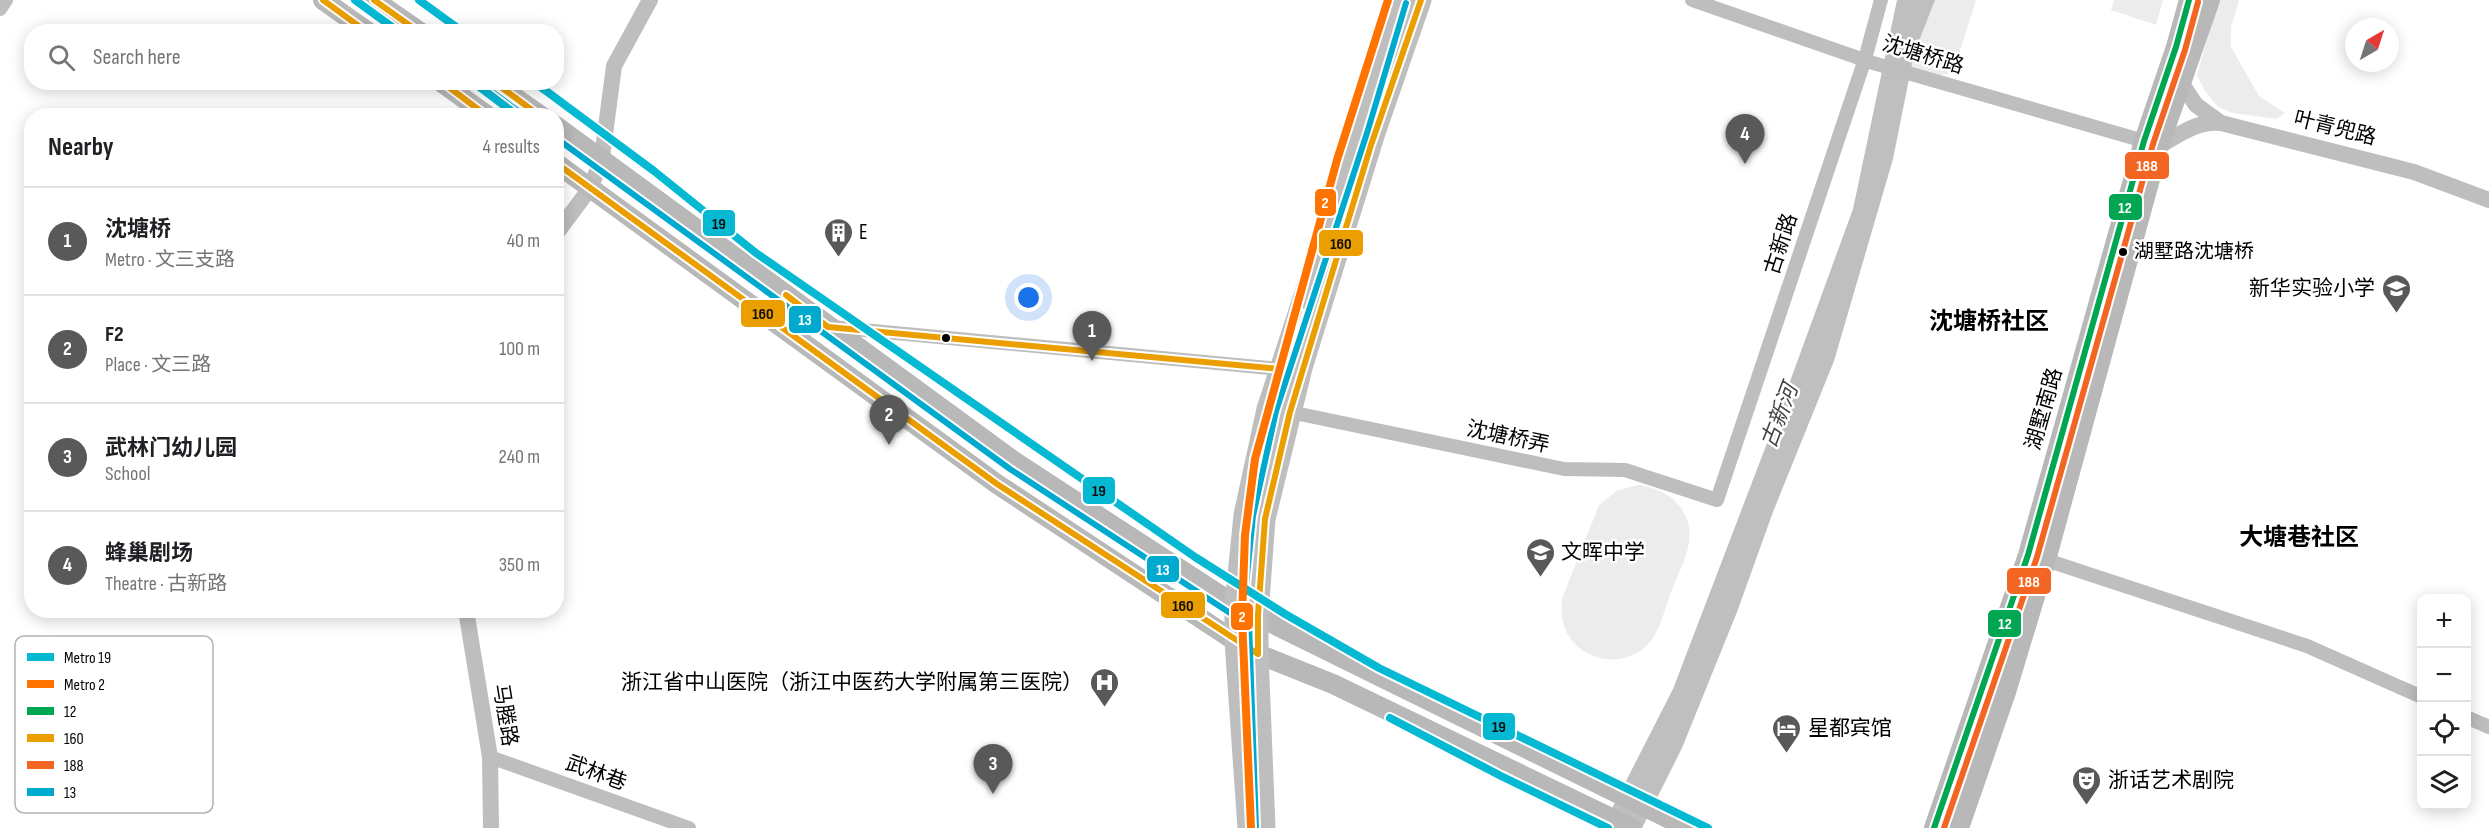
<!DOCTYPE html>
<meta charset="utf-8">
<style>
body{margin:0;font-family:"Sofia Sans Condensed","Noto Sans SC",sans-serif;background:#f2f2f2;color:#202124}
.controls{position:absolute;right:18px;bottom:18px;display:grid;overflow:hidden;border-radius:12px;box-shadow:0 3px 15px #0003}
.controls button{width:54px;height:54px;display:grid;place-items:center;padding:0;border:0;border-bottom:2px solid #e0e0e0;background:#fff;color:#202124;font:30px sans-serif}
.compass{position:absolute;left:2345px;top:18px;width:54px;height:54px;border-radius:50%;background:#fff;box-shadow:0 3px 15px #0003;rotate:39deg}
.you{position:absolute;left:1029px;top:298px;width:21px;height:21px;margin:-15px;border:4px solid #fff;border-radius:50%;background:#1a73e8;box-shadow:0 0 0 9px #1a73e833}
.badge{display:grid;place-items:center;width:39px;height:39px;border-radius:50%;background:#595959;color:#fff;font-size:20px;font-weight:700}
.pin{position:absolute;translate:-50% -50px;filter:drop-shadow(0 2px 3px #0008)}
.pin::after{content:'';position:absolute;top:32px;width:21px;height:18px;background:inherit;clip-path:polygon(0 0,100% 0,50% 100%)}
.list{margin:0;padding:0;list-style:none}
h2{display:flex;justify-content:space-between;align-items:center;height:78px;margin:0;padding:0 24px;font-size:26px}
h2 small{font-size:20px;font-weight:400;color:#757577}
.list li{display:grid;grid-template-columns:39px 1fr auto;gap:18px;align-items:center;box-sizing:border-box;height:108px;padding:0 24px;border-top:2px solid #e0e0e0}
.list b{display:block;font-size:22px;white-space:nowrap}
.list p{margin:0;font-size:20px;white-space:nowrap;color:#757577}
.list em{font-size:20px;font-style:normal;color:#757577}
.icon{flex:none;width:33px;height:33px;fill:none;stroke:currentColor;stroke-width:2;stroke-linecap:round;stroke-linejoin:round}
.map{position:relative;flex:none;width:2489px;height:828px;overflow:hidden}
.search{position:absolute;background:#fff;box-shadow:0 3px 15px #0003;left:24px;top:24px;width:540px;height:66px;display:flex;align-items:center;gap:15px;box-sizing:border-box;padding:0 21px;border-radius:24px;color:#757577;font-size:22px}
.panel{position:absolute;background:#fff;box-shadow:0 3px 15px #0003;left:24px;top:108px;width:540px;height:510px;border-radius:24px}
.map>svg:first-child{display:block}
.green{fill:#ececec}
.water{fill:#bfbfbf}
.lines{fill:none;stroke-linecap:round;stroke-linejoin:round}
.minor{stroke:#bebebe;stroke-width:14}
.tertiary{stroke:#bebebe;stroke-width:16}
.secondary{stroke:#b8b8b8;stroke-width:20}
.primary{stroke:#bebebe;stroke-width:21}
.bus-1-casing{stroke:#fff;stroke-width:10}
.bus-2-casing{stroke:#fff;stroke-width:10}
.bus-3-casing{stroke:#fff;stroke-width:10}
.bus-4-casing{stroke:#fff;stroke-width:10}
.bus-1{stroke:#00a651;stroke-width:6}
.bus-2{stroke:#eb9e00;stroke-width:6}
.bus-3{stroke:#f26522;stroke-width:6}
.bus-4{stroke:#00a9ce;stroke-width:6}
.metro-1-casing{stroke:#fff;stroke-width:12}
.metro-2-casing{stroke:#fff;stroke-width:12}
.metro-1{stroke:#05b9d3;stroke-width:8}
.metro-2{stroke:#ff7300;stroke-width:8}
.bus-dot{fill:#000;stroke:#fff;stroke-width:2}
.labels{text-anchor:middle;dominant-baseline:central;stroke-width:5;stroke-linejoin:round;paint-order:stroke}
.bus-label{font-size:20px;fill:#000;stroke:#fff;text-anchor:start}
.street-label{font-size:21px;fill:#000;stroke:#fff}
.poi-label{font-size:21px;fill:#000;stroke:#fff;text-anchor:start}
.water-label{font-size:22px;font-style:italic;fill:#444;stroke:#fff}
.quarter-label{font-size:24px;font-weight:bold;fill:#000;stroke:#fff}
.key{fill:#fff;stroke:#b2b2b2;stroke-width:1.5}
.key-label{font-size:16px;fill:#000}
.line-badge{stroke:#fff;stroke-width:2}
.badge-label{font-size:16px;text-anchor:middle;font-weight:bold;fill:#fff}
.pale-badge-label{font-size:16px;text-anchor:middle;font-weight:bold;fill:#111}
</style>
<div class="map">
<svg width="2489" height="828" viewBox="0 0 2489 828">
<rect width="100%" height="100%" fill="#fff"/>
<g class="green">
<polygon points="1935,0 1976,0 1953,73 1935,76 1911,68 1914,54"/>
<polygon points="2114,0 2163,0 2156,25 2111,10"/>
<polygon points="2218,0 2239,0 2231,27 2231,47 2259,96 2285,113 2277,119 2232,113 2217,106 2204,89 2197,75"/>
<path d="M1638,485C1668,488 1694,510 1689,543C1686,560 1676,578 1670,595C1664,612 1659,635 1644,648C1619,669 1580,660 1566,631C1561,621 1561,610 1562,599L1599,505L1618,490Z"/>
</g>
<polygon class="water" points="1897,0 1935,0 1914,54 1893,159 1834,361 1773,512 1737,612 1682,748 1642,828 1602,828 1673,689 1777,417 1853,209"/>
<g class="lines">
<g class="minor">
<polyline points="1692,0 1873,63 2144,141"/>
<polyline points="0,9 6,0"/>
<polyline points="831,327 1280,369"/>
<polyline points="1290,412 1564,469 1625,470 1717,500 1865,59 1881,0"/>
<polyline points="2046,560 2307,646 2422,697"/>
<polyline points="2466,717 2489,727"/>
<polyline points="490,757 689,828"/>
</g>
<g class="tertiary">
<polyline points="2182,84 2196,105 2221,123 2414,172 2489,200"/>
<path d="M2153,144L2159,146C2179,135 2198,120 2221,123"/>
<polyline points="556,234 591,187 602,157 614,66 650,0"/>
<polyline points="466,610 490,757 491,828"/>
</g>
<g class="secondary">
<polyline points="323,0 368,32"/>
<polyline points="374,0 420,32"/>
<polyline points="441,82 488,116"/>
<polyline points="493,82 541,116"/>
<polyline points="556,126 1015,462 1235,605 1688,828"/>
<polyline points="556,163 997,484 1235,641 1258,654 1333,684 1632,828"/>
<polyline points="1934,828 2028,555 2144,141 2176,47 2189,0"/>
<polyline points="1959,828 2006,692 2046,560 2159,146 2210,0"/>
</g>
<g class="primary">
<polyline points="1248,828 1235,641 1235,605 1244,515 1267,409 1358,130 1397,0"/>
<polyline points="1265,828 1258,654 1258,615 1265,519 1302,368 1375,133 1421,0"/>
</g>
<defs>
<polyline id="bus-1" points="1934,828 2028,555 2144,141 2176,47 2189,0"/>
<g id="bus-2">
<polyline points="323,0 367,32"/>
<polyline points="374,0 419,32"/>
<polyline points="442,82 487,116"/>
<polyline points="494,82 540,116"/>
<polyline points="556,163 997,484 1258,654 1258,615 1265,519 1290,412 1371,145 1421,0"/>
<polyline points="786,295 828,327 1280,369 1299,311"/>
</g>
<polyline id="bus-3" points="1944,828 2037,557 2153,144 2185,50 2198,2"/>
<g id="bus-4">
<polyline points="488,89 525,116"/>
<polyline points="556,138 1010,469 1230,613 1249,621 1256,828"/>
<polyline points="1244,640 1244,605 1253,516 1276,411 1367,133 1406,3"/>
</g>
</defs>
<use href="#bus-1" class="bus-1-casing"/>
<use href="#bus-2" class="bus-2-casing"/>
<use href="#bus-3" class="bus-3-casing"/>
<use href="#bus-4" class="bus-4-casing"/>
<use href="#bus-1" class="bus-1"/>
<use href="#bus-2" class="bus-2"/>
<use href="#bus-3" class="bus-3"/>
<use href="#bus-4" class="bus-4"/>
<defs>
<g id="metro-1">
<polyline points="355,0 399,32"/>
<polyline points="419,0 463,32"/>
<polyline points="473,82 518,116"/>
<polyline points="534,82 654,171 756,253 1195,557 1285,614 1379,668 1708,828"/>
<polyline points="1390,718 1501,776 1608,828"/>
</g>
<polyline id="metro-2" points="1251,828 1242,617 1245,535 1255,459 1337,160 1388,0"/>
</defs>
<use href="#metro-1" class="metro-1-casing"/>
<use href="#metro-2" class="metro-2-casing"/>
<use href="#metro-1" class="metro-1"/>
<use href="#metro-2" class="metro-2"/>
</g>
<defs>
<symbol id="building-pin" viewBox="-11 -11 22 30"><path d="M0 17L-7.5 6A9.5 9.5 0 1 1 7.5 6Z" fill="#595959" stroke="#fff"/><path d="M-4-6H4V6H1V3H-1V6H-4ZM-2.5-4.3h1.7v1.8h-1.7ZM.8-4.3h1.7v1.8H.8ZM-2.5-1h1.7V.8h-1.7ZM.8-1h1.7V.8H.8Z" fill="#fff"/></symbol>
<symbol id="school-pin" viewBox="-11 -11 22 30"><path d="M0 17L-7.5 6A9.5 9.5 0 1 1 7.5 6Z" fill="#595959" stroke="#fff"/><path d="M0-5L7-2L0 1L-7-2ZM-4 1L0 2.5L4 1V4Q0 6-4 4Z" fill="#fff"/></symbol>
<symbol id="hospital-pin" viewBox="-11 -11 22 30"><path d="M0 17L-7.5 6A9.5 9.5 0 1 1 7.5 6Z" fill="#595959" stroke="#fff"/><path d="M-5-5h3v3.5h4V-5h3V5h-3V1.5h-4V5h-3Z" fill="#fff"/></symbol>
<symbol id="hotel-pin" viewBox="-11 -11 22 30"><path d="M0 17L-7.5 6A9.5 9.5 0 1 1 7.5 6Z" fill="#595959" stroke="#fff"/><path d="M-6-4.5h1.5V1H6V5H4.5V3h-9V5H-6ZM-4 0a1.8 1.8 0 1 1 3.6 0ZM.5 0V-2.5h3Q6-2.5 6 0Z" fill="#fff"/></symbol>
<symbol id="theatre-pin" viewBox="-11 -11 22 30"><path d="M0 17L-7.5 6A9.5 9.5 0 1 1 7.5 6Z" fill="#595959" stroke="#fff"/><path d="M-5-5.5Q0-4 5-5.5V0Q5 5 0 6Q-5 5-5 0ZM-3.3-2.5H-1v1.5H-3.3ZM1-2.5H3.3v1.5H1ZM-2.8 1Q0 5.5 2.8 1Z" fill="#fff"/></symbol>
</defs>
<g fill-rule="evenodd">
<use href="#building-pin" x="822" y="216" width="33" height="45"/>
<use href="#school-pin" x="2380" y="272" width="33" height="45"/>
<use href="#school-pin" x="1524" y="536" width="33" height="45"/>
<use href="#hospital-pin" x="1088" y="666" width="33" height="45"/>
<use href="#hotel-pin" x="1770" y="712" width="33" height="45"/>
<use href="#theatre-pin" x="2070" y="764" width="33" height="45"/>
</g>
<g class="bus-dot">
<circle cx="2123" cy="252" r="5"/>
<circle cx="946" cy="338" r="5"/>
</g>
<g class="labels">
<g class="bus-label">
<text x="2134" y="252">湖墅路沈塘桥</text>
</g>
<g class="street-label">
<text transform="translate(1923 55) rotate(17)">沈塘桥路</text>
<text transform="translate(2335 128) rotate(14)">叶青兜路</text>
<text transform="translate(1781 244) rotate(-72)">古新路</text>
<text transform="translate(2044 409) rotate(-74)">湖墅南路</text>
<text transform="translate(1508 437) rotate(12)">沈塘桥弄</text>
<text transform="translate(505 715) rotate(81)">马塍路</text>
<text transform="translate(596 773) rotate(20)">武林巷</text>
</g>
<g class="poi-label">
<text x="859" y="232">E</text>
<text x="2375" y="288" text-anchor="end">新华实验小学</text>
<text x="1561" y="552">文晖中学</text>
<text x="1083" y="682" text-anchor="end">浙江省中山医院（浙江中医药大学附属第三医院）</text>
<text x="1808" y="728">星都宾馆</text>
<text x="2108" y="780">浙话艺术剧院</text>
</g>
<g class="water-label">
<text transform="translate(1780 416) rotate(-69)">古新河</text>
</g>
<g class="quarter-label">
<text x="1989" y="321">沈塘桥社区</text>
<text x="2299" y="537">大塘巷社区</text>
</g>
</g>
<rect x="15" y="636" width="198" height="177" rx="9" class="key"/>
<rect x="27" y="653" width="27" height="8" fill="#05b9d3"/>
<rect x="27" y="680" width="27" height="8" fill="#ff7300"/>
<rect x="27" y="707" width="27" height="8" fill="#00a651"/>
<rect x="27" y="734" width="27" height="8" fill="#eb9e00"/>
<rect x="27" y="761" width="27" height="8" fill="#f26522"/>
<rect x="27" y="788" width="27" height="8" fill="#00a9ce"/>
<g class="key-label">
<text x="64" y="663">Metro 19</text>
<text x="64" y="690">Metro 2</text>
<text x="64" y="717">12</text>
<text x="64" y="744">160</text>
<text x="64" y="771">188</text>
<text x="64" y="798">13</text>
</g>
<g class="line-badge">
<rect x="2124" y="151" width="46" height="29" rx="6" fill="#f26522"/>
<rect x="1314" y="188" width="23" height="29" rx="6" fill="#ff7300"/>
<rect x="2108" y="193" width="35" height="28" rx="6" fill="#00a651"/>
<rect x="702" y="209" width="34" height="28" rx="6" fill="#05b9d3"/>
<rect x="1318" y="229" width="46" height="28" rx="6" fill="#eb9e00"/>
<rect x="740" y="299" width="46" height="29" rx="6" fill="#eb9e00"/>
<rect x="788" y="305" width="34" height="29" rx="6" fill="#00a9ce"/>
<rect x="1082" y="476" width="34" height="29" rx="6" fill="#05b9d3"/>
<rect x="1146" y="555" width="34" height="28" rx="6" fill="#00a9ce"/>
<rect x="2006" y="567" width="46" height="28" rx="6" fill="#f26522"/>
<rect x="1160" y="591" width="46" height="28" rx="6" fill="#eb9e00"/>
<rect x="1230" y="602" width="24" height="29" rx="6" fill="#ff7300"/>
<rect x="1987" y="609" width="35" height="29" rx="6" fill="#00a651"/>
<rect x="1482" y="712" width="34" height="29" rx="6" fill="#05b9d3"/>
</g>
<g class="badge-label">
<text x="2147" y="171">188</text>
<text x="1325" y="208">2</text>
<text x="2125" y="213">12</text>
<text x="805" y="325">13</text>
<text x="1163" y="575">13</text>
<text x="2029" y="587">188</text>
<text x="1242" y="622">2</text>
<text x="2005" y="629">12</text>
</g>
<g class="pale-badge-label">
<text x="719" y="229">19</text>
<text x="1341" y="249">160</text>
<text x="763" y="319">160</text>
<text x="1099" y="496">19</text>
<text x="1183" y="611">160</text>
<text x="1499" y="732">19</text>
</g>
</svg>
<div class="controls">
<button>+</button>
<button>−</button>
<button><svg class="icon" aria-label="locate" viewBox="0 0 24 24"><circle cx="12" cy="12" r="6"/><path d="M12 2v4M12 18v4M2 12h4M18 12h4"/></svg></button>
<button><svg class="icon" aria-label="layers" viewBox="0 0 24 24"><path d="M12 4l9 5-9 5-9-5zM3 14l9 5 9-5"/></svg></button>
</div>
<svg class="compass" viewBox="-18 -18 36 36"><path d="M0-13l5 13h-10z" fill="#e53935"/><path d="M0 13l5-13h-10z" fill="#757577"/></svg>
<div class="you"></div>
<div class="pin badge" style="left:1092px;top:361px">1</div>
<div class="pin badge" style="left:889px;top:445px">2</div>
<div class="pin badge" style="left:993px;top:794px">3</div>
<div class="pin badge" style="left:1745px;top:164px">4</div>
<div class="search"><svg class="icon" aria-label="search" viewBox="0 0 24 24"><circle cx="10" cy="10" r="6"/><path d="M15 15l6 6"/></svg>Search here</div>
<section class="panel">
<h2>Nearby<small>4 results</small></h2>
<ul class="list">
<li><span class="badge">1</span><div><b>沈塘桥</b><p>Metro · 文三支路</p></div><em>40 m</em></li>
<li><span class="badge">2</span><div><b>F2</b><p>Place · 文三路</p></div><em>100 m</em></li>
<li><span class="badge">3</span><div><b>武林门幼儿园</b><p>School</p></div><em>240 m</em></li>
<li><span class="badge">4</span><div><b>蜂巢剧场</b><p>Theatre · 古新路</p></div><em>350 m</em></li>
</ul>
</section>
</div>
